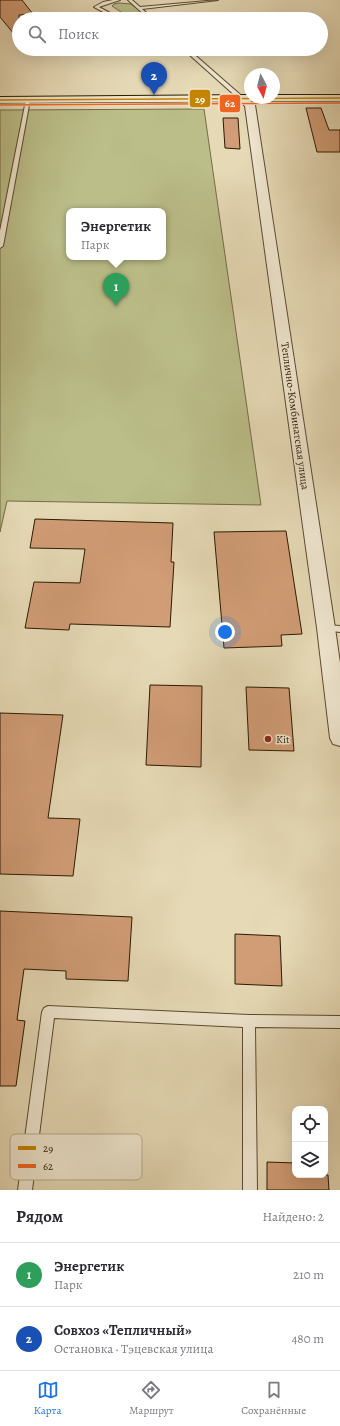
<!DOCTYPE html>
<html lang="ru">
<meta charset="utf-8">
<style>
body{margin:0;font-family:Alegreya,serif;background:#f2f2f3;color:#2b2b33}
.controls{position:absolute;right:12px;bottom:12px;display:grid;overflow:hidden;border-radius:8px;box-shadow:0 4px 16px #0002}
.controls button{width:36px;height:36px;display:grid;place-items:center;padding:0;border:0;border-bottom:1px solid #e1e1e2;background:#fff;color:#2b2b33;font:20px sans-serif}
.compass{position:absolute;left:244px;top:68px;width:36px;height:36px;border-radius:50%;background:#fff;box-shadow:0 4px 16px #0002;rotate:173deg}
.you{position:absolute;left:225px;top:632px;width:14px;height:14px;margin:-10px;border:3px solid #fff;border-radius:50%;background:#1a73e8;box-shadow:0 0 0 6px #1a73e833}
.badge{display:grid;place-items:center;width:26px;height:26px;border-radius:50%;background:#1a73e8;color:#fff;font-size:13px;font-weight:700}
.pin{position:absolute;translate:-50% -33px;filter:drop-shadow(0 1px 2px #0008)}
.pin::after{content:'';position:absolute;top:21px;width:14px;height:12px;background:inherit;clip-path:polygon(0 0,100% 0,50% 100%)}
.popup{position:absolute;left:66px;top:208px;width:100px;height:52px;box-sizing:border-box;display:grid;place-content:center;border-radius:8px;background:#fff;filter:drop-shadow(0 1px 3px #0005);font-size:13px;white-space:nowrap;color:#7c7c81}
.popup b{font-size:15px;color:#2b2b33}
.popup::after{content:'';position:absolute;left:50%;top:100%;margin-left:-8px;border:8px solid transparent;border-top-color:#fff}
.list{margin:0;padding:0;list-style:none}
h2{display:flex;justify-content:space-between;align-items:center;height:52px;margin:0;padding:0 16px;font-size:17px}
h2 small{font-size:13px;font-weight:400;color:#7c7c81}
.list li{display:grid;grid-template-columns:26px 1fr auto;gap:12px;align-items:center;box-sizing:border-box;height:64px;padding:0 16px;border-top:1px solid #e1e1e2}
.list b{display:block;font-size:15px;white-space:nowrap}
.list p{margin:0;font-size:13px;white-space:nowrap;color:#7c7c81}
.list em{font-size:13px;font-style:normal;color:#7c7c81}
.icon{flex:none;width:22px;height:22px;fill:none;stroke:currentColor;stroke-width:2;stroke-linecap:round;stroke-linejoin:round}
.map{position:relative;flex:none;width:340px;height:1190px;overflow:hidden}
.search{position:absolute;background:#fff;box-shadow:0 4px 16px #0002;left:12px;right:12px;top:12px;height:44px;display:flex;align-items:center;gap:10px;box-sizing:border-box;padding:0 14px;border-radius:22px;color:#7c7c81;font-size:15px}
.sheet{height:180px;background:#fff}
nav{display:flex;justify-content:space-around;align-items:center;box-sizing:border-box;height:56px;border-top:1px solid #e1e1e2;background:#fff;font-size:11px;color:#7c7c81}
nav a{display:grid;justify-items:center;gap:2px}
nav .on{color:#1a73e8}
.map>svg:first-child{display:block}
.green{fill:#bbbe89;stroke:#736c46;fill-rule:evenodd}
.building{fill:#d19d76;stroke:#2b1a02}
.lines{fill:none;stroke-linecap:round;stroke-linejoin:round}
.service-casing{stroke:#5a4a2f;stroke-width:2}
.minor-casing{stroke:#5a4a2f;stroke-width:2}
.secondary-casing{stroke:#2b1a02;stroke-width:2}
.service{fill:#efe7d0;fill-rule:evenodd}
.minor{fill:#efe7d0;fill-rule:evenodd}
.secondary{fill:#efe7d0;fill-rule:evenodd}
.bus-1-casing{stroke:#efe7d0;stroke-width:3}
.bus-2-casing{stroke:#efe7d0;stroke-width:3}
.bus-1{stroke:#c48300;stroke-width:1.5}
.bus-2{stroke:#f26522;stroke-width:1.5}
.poi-dot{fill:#8f2418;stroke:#efe7d0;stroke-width:1.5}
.labels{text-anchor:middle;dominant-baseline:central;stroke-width:3;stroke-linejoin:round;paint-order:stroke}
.street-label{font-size:11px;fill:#2b1a02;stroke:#efe7d0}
.poi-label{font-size:11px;fill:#2b1a02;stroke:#efe7d0;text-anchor:start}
.key{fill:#efe7d0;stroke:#b4aa92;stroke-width:1}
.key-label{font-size:11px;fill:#2b1a02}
.line-badge{stroke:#efe7d0;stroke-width:1.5}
.badge-label{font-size:11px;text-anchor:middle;font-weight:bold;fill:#fff}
</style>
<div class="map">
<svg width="340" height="1190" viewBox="0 0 340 1190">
<rect width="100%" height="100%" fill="#e6dab6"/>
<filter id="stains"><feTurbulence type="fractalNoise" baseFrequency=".005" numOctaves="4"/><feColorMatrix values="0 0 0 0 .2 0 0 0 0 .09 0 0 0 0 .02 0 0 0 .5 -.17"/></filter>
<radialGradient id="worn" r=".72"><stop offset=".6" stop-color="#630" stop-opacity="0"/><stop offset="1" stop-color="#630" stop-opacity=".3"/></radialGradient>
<g class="green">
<path d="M119,3L131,4L143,13C132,21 121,12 112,6L114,4Z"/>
<path d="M204,109L261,505L7,501L0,532V110ZM69,211H163V257H69Z"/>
</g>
<g class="building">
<polygon points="0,0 22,0 33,14 19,15 19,40 0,17"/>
<polygon points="306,108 321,108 329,130 340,130 340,152 317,152"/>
<polygon points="223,118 238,118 240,149 225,148"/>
<polygon points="35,519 173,523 171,562 174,562 170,627 70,624 69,630 25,628 34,582 80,583 85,549 30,548"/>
<polygon points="286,531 302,634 281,635 282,646 224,648 214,532"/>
<polygon points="150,685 202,686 201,767 146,765"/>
<polygon points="246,687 289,688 294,751 249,750"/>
<polygon points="0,713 63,715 48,818 80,819 73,876 0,874"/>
<polygon points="0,911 132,917 128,981 66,979 66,971 24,969 17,1020 25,1021 16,1086 0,1086"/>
<polygon points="235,934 280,936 282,986 235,984"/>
<polygon points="267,1162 295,1163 295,1175 328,1175 329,1190 267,1190"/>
</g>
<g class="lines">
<defs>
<g id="service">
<polygon points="113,0 120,0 99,7 121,19 116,19 94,7 103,2"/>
<polygon points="128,0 132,0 140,7 218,0 142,9 153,19 149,19"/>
<polygon points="183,49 188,49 244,98 244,100 240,100"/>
<polygon points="28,99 30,100 3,246 0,248 0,231 26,100"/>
<polygon points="326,625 340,626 340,632 323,630 321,628"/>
<polygon points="48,1006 249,1015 340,1016 340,1028 255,1027 257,1190 243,1190 243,1027 54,1018 32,1190 18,1190 42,1012 44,1008"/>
</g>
<polygon id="minor" points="242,96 245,97 255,105 335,628 340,663 340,746 333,744 330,738 317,628 245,106 237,99"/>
<polygon id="secondary" points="250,95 250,98 274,98 274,95 340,95 340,101 0,103 0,97"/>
</defs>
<use href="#service" class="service-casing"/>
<use href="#minor" class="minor-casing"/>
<use href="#secondary" class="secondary-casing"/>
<use href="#service" class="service"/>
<use href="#minor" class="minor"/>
<use href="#secondary" class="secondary"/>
<defs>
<polyline id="bus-1" points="0,100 340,98"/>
<polyline id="bus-2" points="0,105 340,103"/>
</defs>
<use href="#bus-1" class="bus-1-casing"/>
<use href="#bus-2" class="bus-2-casing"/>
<use href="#bus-1" class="bus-1"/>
<use href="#bus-2" class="bus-2"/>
</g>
<circle class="poi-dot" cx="268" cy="739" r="4"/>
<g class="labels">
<g class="street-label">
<text transform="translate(295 416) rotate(82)">Теплично-Комбинатская улица</text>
</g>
<g class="poi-label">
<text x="276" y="739">Kit</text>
</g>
</g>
<rect x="10" y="1134" width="132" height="46" rx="6" class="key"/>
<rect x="18" y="1146" width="18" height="4" fill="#c48300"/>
<rect x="18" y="1164" width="18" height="4" fill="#f26522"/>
<g class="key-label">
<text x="43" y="1152">29</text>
<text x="43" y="1170">62</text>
</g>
<g class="line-badge">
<rect x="189" y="89" width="22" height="19" rx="4" fill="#c48300"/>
<rect x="219" y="94" width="22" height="19" rx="4" fill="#f26522"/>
</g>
<g class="badge-label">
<text x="200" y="103">29</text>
<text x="230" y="107">62</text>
</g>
<rect width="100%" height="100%" filter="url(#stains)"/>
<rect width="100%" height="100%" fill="url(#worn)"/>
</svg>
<div class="controls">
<button><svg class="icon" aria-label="locate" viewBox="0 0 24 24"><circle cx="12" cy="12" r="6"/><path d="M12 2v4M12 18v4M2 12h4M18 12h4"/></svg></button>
<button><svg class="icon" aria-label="layers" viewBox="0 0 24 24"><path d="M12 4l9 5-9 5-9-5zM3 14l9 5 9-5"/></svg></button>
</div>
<svg class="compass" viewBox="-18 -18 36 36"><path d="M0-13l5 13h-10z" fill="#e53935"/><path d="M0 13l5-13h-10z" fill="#7c7c81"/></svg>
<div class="you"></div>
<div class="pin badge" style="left:116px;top:306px;background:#2e9e5b">1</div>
<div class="popup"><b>Энергетик</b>Парк</div>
<div class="pin badge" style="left:154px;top:95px;background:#1a4fb4">2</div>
<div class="search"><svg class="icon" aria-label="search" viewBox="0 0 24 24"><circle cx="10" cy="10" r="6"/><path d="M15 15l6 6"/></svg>Поиск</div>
</div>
<section class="sheet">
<h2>Рядом<small>Найдено: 2</small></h2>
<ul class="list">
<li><span class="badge" style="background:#2e9e5b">1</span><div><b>Энергетик</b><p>Парк</p></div><em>210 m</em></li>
<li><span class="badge" style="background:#1a4fb4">2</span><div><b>Совхоз «Тепличный»</b><p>Остановка · Тэцевская улица</p></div><em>480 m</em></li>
</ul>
</section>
<nav>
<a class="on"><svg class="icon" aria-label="map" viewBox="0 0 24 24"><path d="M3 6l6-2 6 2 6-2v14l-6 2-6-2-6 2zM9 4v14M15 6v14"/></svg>Карта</a>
<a><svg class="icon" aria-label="directions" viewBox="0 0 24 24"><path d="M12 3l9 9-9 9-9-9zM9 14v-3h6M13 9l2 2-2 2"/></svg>Маршрут</a>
<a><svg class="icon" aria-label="saved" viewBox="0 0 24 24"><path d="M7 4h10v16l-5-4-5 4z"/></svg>Сохранённые</a>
</nav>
